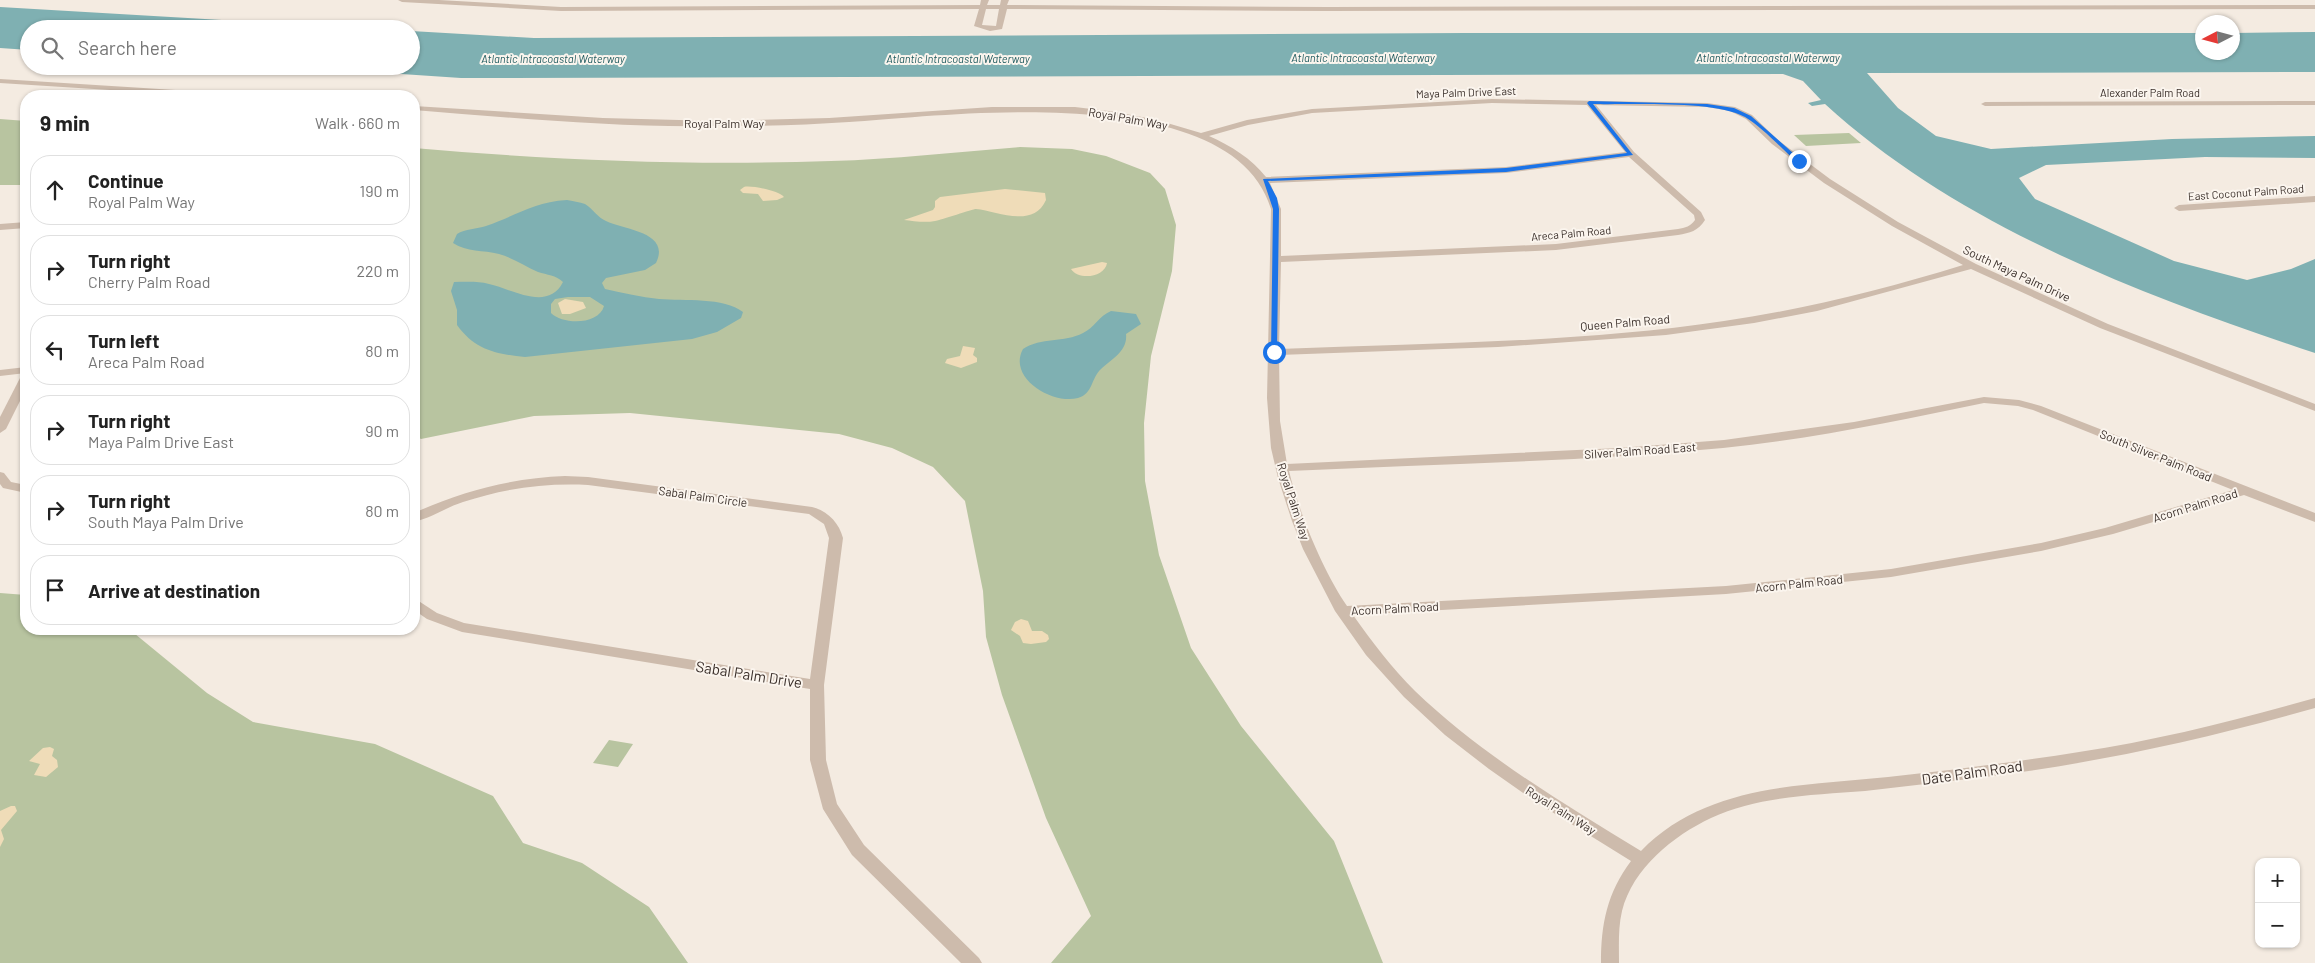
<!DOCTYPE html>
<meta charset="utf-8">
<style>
body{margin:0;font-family:Barlow,sans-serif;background:#f6f6f6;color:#222}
.controls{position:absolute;right:15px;bottom:15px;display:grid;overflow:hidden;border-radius:10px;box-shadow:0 1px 4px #0004}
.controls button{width:45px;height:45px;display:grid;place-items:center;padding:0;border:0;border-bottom:1px solid #e0e0e0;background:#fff;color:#222;font:25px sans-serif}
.compass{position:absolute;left:2195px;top:15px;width:45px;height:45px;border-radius:50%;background:#fff;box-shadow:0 1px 4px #0004;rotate:264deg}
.stop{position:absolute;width:15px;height:15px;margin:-11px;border:4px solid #1a73e8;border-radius:50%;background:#fff}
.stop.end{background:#1a73e8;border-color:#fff;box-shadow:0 1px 5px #0008}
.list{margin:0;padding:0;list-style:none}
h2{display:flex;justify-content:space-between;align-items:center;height:65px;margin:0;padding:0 20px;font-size:21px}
h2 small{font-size:16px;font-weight:400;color:#767676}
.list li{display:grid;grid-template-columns:32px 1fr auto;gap:15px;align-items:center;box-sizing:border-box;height:70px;margin:0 10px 10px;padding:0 10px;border:1px solid #e0e0e0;border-radius:20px}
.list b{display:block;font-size:19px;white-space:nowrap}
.list p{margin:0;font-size:16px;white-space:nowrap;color:#767676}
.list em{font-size:16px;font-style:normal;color:#767676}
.icon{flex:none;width:28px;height:28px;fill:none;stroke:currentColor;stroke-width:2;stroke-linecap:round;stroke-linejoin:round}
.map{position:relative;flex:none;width:2315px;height:963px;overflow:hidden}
.search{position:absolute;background:#fff;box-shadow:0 1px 4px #0004;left:20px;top:20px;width:400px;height:55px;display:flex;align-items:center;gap:12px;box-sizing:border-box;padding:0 18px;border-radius:28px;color:#767676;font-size:19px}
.panel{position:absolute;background:#fff;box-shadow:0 1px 4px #0004;left:20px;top:90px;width:400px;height:545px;border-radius:20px}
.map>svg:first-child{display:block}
.green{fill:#b8c4a0}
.sand{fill:#efdcb8}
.water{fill:#7fb0b2;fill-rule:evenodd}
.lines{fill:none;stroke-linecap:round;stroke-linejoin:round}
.street{fill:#cdbbac;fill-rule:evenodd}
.route{fill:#1a73e8}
.labels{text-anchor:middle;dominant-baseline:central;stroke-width:4;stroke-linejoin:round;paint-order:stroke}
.far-water-label{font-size:11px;font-style:italic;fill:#1f5a5e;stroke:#fbf5ee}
.far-street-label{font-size:11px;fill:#3b302b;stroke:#fbf5ee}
.street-label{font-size:12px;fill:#3b302b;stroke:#fbf5ee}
.near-street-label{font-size:15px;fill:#3b302b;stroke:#fbf5ee}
</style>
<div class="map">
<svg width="2315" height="963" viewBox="0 0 2315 963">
<rect width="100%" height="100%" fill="#f4ebe1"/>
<g class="green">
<polygon points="0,119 26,121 26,185 0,185"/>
<polygon points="1849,133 1861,143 1806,146 1794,135"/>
<path d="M1020,147L1072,149L1106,156L1150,173L1165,189L1176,225L1172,271L1151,356L1144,423L1145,481L1159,555L1191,648L1241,726L1334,841L1383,963H1051L1091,916L1046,818L1002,695L986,637L983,591L965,501L933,467L892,448L839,434L630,413L534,416L421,439L414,435V148C552,160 692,166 831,161C894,159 957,152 1020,147Z"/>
<polygon points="0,593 26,595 26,629 129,629 207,693 253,722 375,744 493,796 523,843 582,863 649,907 688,963 0,963"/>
<polygon points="609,740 633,744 618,767 593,763"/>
</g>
<g class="sand">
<path d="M744,187C751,185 780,191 784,197L777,200L763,201L758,194L743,193L740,190Z"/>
<path d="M1005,189L1045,193L1046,200C1033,229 997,211 976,209C973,209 941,220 935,221C925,223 913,221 904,220L933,210L935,207V201L940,197Z"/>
<path d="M1102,262L1107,263C1105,277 1079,281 1071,269Z"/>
<polygon points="565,299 583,302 586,308 570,314 562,314 558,303"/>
<polygon points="963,346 975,348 973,355 977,358 977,362 961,368 945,363 947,359 960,356"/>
<polygon points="1021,619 1028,621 1032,631 1042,631 1048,635 1049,639 1046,642 1031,644 1023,643 1020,636 1011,630 1015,622"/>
<polygon points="50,747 54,749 52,756 57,760 58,767 46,777 34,775 40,764 29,761 43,748"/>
<polygon points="11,806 15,806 17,811 1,830 4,839 0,847 0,811"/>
</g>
<g class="water">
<polygon points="0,7 376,29 29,29 29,50 0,48"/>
<path d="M411,31L534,38L1466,33H2202V52H2232L2233,33L2315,32V72L1867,73L1898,108L1936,136L1991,149L2172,139L2315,136V158L2205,157L2046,165L2019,178L2035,199L2174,261L2247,280L2291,269L2315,259V353C2142,295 1961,228 1825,104L1812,106L1808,103L1821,100L1803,81L1783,74L511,78H461L282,66H411Z"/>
<path d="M567,200C572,201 580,202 585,204C593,209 598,218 606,221C625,230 671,232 656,263L645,270L606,278L602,283L605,289C623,293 641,297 659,299C684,301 724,297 743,312L741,318L717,332L692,339L525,357C496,354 475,350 457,325V310L451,291L454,282C466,282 478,281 489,284C512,289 548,312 563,282C556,275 547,275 538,272C525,266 513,258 499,254C483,250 467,252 453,243L457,234C465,229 477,229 486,226C516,216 533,202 567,200ZM568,297H590L604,306C599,325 563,325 551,313V304L555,299Z"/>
<path d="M1111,311L1136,314L1141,324L1126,334C1128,351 1112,359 1101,369C1091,378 1093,394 1078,398C1053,405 1007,378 1023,349C1041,337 1064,343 1083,333C1094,328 1099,316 1111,311Z"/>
</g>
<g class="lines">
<g class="street">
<path d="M398,0H439L561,7L980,5L981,0H989L987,5H1000L1001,0H1009L1007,5L1328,7L2315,5V9L1328,11L1007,9L1002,29L990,31L974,26L979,9L561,11L402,2ZM986,9H999L996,26L982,25Z"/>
<polygon points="0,79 239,94 243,96 204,96 0,83"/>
<path d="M1492,99L1707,103L1735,107L1752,115L1778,140L1830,179L1898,222L1976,264L2108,324L2315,404V411L2100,328L1971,269L1817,311L1754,323L1666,335L1498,347L1279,355L1280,421L1287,464L1619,448L1724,440L1854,422L1984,397L2019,400L2041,406L2315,513V522L2244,495L2113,534L2041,551L1891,577L1726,594L1353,615C1372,642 1392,668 1415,691C1482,755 1562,803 1641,851C1706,784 1802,786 1888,777C1952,770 2016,762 2079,752C2159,740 2237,720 2315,698V708C2203,740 2092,764 1977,778C1940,782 1902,787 1865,791C1814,795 1758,796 1711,818C1673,836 1633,868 1622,911C1618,928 1619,946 1619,963H1601C1601,924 1607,893 1631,861L1536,802L1489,769L1445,735L1404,697L1366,655L1335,611L1303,549L1292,521L1278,478L1271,448L1267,398L1271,209C1233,79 952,115 849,122C806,125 763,126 719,126C617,128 515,118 414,110V106L603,118L717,121L829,118L992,107H1075L1116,112L1157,120L1201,133L1247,120L1312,109ZM1492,103L1587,105L1625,152L1506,167L1266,177C1251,158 1231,146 1209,136L1248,125L1312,113ZM1596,105L1707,107L1730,111L1746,119L1772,144L1824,183L1892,226L1963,265C1885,289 1806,309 1724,321C1577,343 1427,343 1279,349L1281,262L1556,250L1678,235C1690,233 1698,231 1705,220L1701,212L1634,152ZM1629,157L1694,215L1695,220C1691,226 1685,228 1678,229L1556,244L1281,256V209L1270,183L1506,173ZM1984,403L2018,406L2033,410L2233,490L2105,528L2041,543L1891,569L1726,586L1347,606C1323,571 1299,513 1289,471C1433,464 1579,462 1723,448C1811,439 1898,421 1984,403Z"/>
<polygon points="2315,101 2315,105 1985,106 1981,104 1985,102"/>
<polygon points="2315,196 2315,202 2179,211 2174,208 2179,205"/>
<polygon points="26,222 26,228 0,230 0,224"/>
<polygon points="26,367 26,373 0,376 0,370"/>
<polygon points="26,375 26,389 6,429 0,433 0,417 20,378"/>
<polygon points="0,472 4,473 11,482 26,485 26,493 3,488 0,484"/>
<path d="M565,476L588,477L812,507C828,511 839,523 843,538L824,685L826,760L837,804L864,845L979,958L982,963H961L852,855L823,809L810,760V689L462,632L427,619L414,610V598L437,613L464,623L810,679L829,538L824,524L809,514L588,485C545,483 505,488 463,502C447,507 431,518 414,522V513C462,491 512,478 565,476Z"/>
</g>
</g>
<path class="route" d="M1589,101L1707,104L1734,108L1751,116L1802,161L1797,162C1782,149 1762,127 1745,117C1713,100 1632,105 1593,104L1633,155L1506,172L1268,181L1277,198L1279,209L1277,352L1271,354L1273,209L1263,179L1506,168L1627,153L1587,103Z"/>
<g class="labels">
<g class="far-water-label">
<text x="1363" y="57">Atlantic Intracoastal Waterway</text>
<text x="1768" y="57">Atlantic Intracoastal Waterway</text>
<text x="553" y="58">Atlantic Intracoastal Waterway</text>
<text x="958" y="58">Atlantic Intracoastal Waterway</text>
</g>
<g class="far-street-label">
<text transform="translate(1466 92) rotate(-2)">Maya Palm Drive East</text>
<text x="2150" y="92">Alexander Palm Road</text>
<text transform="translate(2246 192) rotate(-4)">East Coconut Palm Road</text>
<text transform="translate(1571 233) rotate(-5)">Areca Palm Road</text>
</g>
<g class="street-label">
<text transform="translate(1128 118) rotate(10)">Royal Palm Way</text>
<text x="724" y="123">Royal Palm Way</text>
<text transform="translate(2017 273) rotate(25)">South Maya Palm Drive</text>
<text transform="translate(1625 322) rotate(-5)">Queen Palm Road</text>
<text transform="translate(1640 450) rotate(-4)">Silver Palm Road East</text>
<text transform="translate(2156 455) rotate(22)">South Silver Palm Road</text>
<text transform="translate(703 496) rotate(8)">Sabal Palm Circle</text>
<text transform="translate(1294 501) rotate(72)">Royal Palm Way</text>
<text transform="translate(2195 505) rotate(-17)">Acorn Palm Road</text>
<text transform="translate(1799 583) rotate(-6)">Acorn Palm Road</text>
<text transform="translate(1395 608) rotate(-3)">Acorn Palm Road</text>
<text transform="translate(1561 810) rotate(32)">Royal Palm Way</text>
</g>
<g class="near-street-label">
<text transform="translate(749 674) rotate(9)">Sabal Palm Drive</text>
<text transform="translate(1972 772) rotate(-8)">Date Palm Road</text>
</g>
</g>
</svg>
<div class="controls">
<button>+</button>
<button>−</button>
</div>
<svg class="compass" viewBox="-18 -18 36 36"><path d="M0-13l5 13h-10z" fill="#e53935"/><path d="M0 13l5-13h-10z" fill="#767676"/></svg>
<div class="stop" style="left:1274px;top:352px"></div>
<div class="stop end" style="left:1799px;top:161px"></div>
<div class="search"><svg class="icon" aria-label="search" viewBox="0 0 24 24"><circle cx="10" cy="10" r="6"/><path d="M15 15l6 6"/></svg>Search here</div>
<section class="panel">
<h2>9 min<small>Walk · 660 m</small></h2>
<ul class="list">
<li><svg class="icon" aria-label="ahead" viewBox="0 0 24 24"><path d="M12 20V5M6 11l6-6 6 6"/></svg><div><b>Continue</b><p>Royal Palm Way</p></div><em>190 m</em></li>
<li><svg class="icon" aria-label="right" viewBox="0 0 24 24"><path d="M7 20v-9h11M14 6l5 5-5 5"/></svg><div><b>Turn right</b><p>Cherry Palm Road</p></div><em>220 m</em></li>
<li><svg class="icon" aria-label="left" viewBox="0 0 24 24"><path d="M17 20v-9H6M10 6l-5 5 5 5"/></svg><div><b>Turn left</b><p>Areca Palm Road</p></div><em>80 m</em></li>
<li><svg class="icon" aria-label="right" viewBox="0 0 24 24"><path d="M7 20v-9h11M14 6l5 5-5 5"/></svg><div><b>Turn right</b><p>Maya Palm Drive East</p></div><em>90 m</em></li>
<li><svg class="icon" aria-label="right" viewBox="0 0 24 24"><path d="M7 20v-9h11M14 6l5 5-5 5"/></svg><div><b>Turn right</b><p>South Maya Palm Drive</p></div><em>80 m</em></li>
<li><svg class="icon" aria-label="arrive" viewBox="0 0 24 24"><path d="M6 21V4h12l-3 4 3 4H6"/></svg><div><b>Arrive at destination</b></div></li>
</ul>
</section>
</div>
